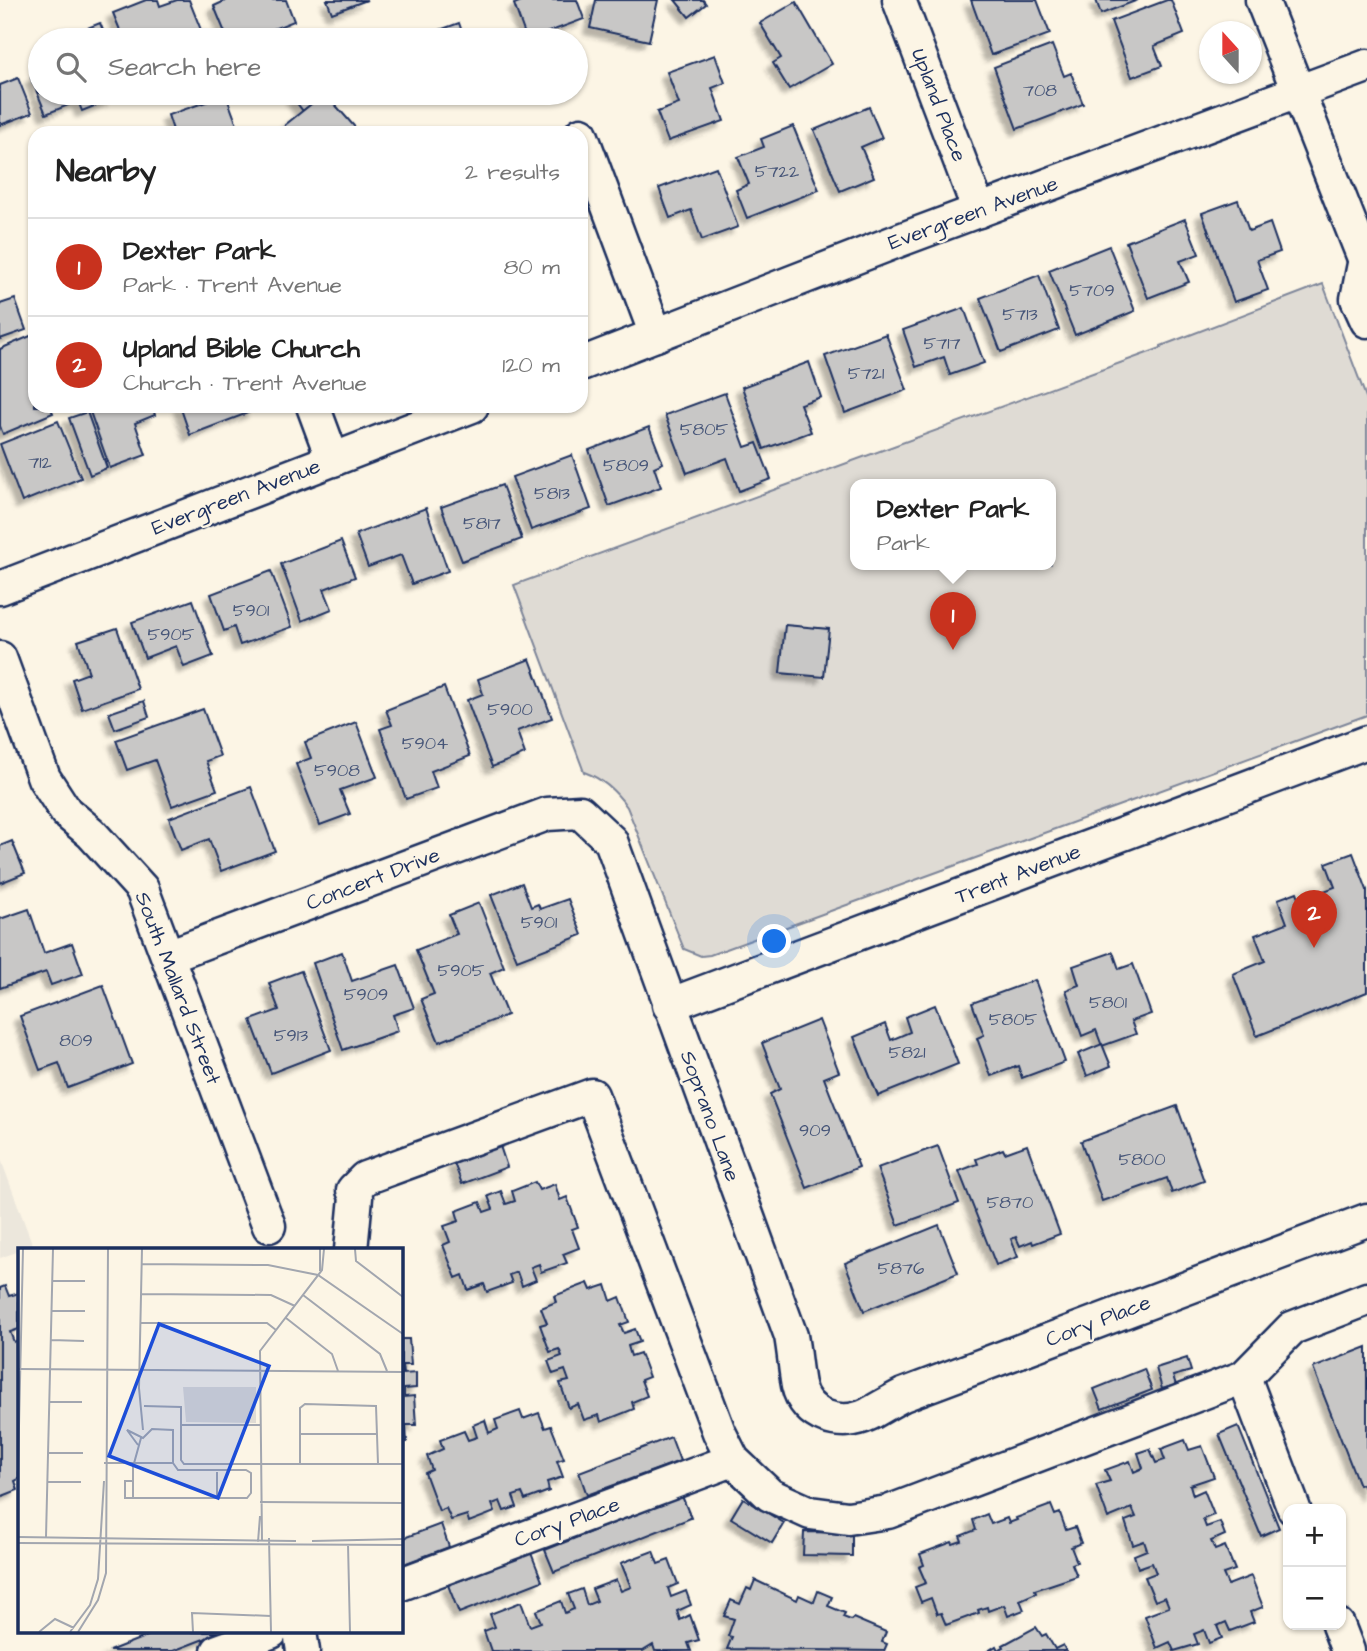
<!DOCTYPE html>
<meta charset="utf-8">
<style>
body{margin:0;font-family:"Architects Daughter",sans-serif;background:#f6f6f6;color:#222}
.controls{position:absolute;right:21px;bottom:21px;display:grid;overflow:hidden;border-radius:14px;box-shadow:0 2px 5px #0004}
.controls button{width:63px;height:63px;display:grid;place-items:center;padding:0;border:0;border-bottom:2px solid #e0e0e0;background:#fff;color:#222;font:35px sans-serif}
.compass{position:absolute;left:1199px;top:21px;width:63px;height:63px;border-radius:50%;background:#fff;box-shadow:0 2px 5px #0004;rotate:339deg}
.you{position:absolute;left:775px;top:942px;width:24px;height:24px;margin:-18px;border:5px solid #fff;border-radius:50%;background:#1a73e8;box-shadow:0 0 0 10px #1a73e833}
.badge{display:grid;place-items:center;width:46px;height:46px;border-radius:50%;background:#c8321e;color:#fff;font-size:23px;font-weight:700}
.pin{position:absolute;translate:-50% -58px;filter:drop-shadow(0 2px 4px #0008)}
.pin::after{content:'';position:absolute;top:37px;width:24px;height:21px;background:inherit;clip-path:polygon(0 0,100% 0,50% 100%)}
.popup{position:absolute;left:850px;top:479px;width:206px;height:91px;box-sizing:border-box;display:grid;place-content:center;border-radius:14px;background:#fff;filter:drop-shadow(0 2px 5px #0005);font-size:23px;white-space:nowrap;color:#767676}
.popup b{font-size:26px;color:#222}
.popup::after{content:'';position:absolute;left:50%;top:100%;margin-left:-14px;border:14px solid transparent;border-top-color:#fff}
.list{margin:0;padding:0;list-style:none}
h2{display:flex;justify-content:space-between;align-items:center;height:91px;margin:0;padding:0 28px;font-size:30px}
h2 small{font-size:23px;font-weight:400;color:#767676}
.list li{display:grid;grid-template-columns:46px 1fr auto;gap:21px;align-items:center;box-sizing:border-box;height:98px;padding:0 28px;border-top:2px solid #e0e0e0}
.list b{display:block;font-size:26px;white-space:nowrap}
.list p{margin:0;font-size:23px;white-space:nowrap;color:#767676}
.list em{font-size:23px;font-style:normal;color:#767676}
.icon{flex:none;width:38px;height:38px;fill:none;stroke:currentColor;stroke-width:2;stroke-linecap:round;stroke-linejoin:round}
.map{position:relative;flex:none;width:1367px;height:1651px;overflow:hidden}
.search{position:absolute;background:#fff;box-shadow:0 2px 5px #0004;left:28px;top:28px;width:560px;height:77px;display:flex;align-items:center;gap:18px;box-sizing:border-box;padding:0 24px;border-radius:38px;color:#767676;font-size:26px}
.panel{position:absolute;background:#fff;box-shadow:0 2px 5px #0004;left:28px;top:126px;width:560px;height:287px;border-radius:21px}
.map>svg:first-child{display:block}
.built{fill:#ece7dc}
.green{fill:#dfdbd4;stroke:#7d8599;stroke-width:2;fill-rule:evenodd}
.building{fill:#c8c7c6;stroke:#1b2f5e;stroke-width:2;filter:url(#shadow)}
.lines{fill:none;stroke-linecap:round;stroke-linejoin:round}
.minor-casing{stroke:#1b2f5e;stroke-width:37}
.minor{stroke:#fcf5e5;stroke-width:32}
.labels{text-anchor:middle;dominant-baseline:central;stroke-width:5;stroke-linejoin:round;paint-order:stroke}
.number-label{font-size:18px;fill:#465578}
.street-label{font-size:21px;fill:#1b2f5e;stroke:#fcf5e5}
.inset-road{fill:none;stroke:#a2a6af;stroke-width:2}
.view{fill:#1d4ed8;fill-opacity:0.15;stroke:#1d4ed8;stroke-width:3.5}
.inset-edge{fill:none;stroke:#1b2f5e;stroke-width:3.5}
</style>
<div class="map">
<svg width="1367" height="1651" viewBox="0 0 1367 1651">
<defs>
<filter id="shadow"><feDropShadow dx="-6" dy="6" stdDeviation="2" flood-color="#0004"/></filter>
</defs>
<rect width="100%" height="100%" fill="#fcf5e5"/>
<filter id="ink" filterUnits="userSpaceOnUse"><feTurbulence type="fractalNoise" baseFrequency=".0143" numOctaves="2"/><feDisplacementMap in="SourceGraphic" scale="14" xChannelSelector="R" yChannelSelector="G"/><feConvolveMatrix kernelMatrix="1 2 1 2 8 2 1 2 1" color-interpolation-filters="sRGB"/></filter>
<g filter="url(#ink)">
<polygon class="built" points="0,1157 33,1246 0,1258"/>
<path class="green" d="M1323,284L1367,400V715L710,955L701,956L684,949L627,807C616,791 603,779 584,772L514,585L1161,348V346ZM855,484H1051V564H855Z"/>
<g class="building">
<polygon points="146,0 158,0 160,6 177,0 189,0 205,40 124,40 113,13"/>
<polygon points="227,0 286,0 294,21 245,40 228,40 214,6"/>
<polygon points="327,0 367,0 332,13"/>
<polygon points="524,0 577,0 584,19 527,40 514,4"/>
<polygon points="596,0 658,0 649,41 590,28"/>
<polygon points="675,0 703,0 706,4 689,17"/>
<polygon points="971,0 1037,0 1050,34 991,55"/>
<polygon points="1096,0 1138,0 1101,14"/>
<polygon points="1167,0 1171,0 1184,34 1154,46 1162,66 1132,77 1111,21"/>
<polygon points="796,2 832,64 789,89 773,63 781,58 760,23"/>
<polygon points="100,23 107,40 60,40 60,39"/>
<polygon points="459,23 465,40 412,40"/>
<polygon points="1052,45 1064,76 1071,73 1083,104 1017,129 994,67"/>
<polygon points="715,55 725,83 712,88 724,121 668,141 657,112 679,104 667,72"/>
<polygon points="40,74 40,93 110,93 112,99 82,111 78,101 46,114 31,78"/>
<polygon points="18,78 32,113 0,125 0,85"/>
<polygon points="299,93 325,93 303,111 293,98"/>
<polygon points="325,93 360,133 284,133 285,125"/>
<polygon points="226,95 240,133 174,133 168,115"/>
<polygon points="869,107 882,138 861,147 874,177 840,191 814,130"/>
<polygon points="793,126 819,190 747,218 736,190 749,184 738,157 764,147 761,139"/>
<polygon points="716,167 738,227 702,240 691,210 670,218 659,188"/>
<polygon points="1238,200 1249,231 1270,223 1280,252 1257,260 1268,290 1234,302 1202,213"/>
<polygon points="1185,219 1199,254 1180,261 1189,282 1148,298 1126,242"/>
<polygon points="1109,246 1135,311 1075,335 1049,270"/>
<polygon points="1039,275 1059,330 1001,352 980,298"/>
<polygon points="15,299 26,330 0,339 0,304"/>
<polygon points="964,308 984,363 950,375 944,357 916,367 903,330"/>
<polygon points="35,334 35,406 50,406 53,413 3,434 0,426 0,349"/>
<polygon points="886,334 907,390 845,413 825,356"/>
<polygon points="809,362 821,397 800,404 811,432 764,449 742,387"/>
<polygon points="725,393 745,447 757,443 771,479 739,491 727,458 687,473 665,415"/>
<polygon points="88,406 152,406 155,415 135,423 146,455 110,468"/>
<polygon points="180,406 251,406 253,411 190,435"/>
<polygon points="87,412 107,468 90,475 69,418"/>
<polygon points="58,421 81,478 22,502 0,444"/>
<polygon points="649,427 663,463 654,467 661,487 609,506 589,450"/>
<polygon points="572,455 591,509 531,530 512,477"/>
<polygon points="502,485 522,539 462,561 441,507"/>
<polygon points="426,508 448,571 412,584 401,555 368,567 356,534"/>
<polygon points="341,541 355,577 324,589 332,609 302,621 281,564"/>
<polygon points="271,571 292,627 240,645 234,627 224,631 211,594"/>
<polygon points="193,600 213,656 184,667 176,646 145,658 132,622"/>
<polygon points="785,625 829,629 824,677 780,673"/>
<polygon points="117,628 138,689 82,709 72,679 89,673 78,641"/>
<polygon points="530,659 552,718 517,731 525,754 492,767 467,700 483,694 478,679"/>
<polygon points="444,687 470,756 431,771 437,788 406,799 380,729 392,725 386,710"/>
<polygon points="144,701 149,717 115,729 109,713"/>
<polygon points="203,709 220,756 206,761 217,790 172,806 155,760 127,770 116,740"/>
<polygon points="356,722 377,777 340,790 350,814 320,825 296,764 311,758 305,742"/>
<polygon points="251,787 275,851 221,871 209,839 181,850 169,818"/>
<polygon points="12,841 25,873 0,883 0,846"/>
<polygon points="1353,853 1367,890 1367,992 1257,1036 1233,974 1265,961 1255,935 1287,923 1278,899 1297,892 1300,900 1335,887 1326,863"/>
<polygon points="522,883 531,907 538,904 540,909 568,899 582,935 517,960 491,895"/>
<polygon points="479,903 504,967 490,973 507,1015 439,1042 421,999 434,994 416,950 457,934 449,915"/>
<polygon points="29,909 44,953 72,943 83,974 51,985 46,972 0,988 0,919"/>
<polygon points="342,952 352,981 398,965 414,1008 393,1015 398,1031 343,1050 313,963"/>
<polygon points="1113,952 1119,969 1133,964 1151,1014 1131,1021 1136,1034 1102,1046 1096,1030 1082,1036 1066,990 1079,985 1073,966"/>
<polygon points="301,971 331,1050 271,1073 251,1020 279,1010 269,983"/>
<polygon points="1035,980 1065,1062 1022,1078 1018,1066 991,1076 977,1038 984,1035 972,1003"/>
<polygon points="103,985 132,1064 68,1088 59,1063 40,1070 20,1016"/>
<polygon points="935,1005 958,1064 878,1096 854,1037 885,1024 891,1040 910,1032 905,1017"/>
<polygon points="819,1020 839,1072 824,1078 859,1167 807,1188 770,1094 780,1089 762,1043"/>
<polygon points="1102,1044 1111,1066 1087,1076 1078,1054"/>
<polygon points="1177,1106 1204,1181 1172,1193 1167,1178 1102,1201 1081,1141"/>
<polygon points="1027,1145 1060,1234 1033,1244 1032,1241 1020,1246 1016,1237 1011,1239 1018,1257 996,1265 959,1171 978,1164 976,1159 1003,1149 1005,1153"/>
<polygon points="500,1146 507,1167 462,1184 454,1163"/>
<polygon points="938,1146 959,1203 898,1225 877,1168"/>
<polygon points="535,1182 539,1190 555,1184 560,1200 567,1197 578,1227 572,1229 579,1248 563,1254 567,1263 541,1272 539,1264 531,1267 536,1280 522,1286 517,1272 509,1275 512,1283 487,1292 484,1284 468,1290 463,1275 456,1278 443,1245 450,1242 444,1226 459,1221 456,1211 480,1202 484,1212 493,1209 488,1196 501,1191 506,1204 515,1201 512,1191"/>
<polygon points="939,1225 958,1273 864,1311 845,1263"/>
<polygon points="588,1283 591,1290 606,1285 611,1301 620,1297 629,1322 620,1325 624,1333 635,1329 640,1342 628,1346 631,1356 640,1353 649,1377 641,1380 647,1396 632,1402 634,1409 601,1422 599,1415 584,1420 578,1404 569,1408 560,1383 569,1381 565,1370 553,1374 548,1361 562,1356 559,1349 550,1352 540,1325 547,1323 541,1308 556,1302 554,1296"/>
<polygon points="5,1286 9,1296 19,1293 19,1329 10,1332 14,1342 19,1340 19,1479 15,1481 18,1490 0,1497 0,1288"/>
<polygon points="401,1339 409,1339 411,1365 402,1365 403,1374 416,1373 416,1388 404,1389 404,1397 414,1396 416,1425 406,1425 407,1442 401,1442"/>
<polygon points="1367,1347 1367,1495 1362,1484 1359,1485 1313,1368"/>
<polygon points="1187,1358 1191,1371 1173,1376 1176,1385 1162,1389 1156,1368"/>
<polygon points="1144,1369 1152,1390 1102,1409 1094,1389"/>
<polygon points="520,1411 523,1419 539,1413 545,1428 551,1426 564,1459 557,1461 563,1477 547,1482 549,1491 525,1500 522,1493 513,1496 517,1507 504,1511 500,1501 492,1504 495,1512 469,1522 467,1515 451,1520 446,1508 439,1511 425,1473 432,1470 427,1456 443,1449 440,1440 464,1431 468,1440 477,1437 473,1425 485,1420 489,1433 498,1429 495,1420"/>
<polygon points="1238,1426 1279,1528 1261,1536 1219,1434"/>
<polygon points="671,1437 680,1461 587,1495 579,1472"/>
<polygon points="1185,1440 1189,1450 1202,1446 1214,1477 1190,1485 1193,1495 1204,1490 1214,1515 1203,1519 1206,1527 1220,1522 1225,1535 1211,1541 1215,1550 1225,1546 1235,1570 1223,1574 1228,1585 1251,1576 1263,1607 1250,1612 1254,1622 1230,1631 1226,1622 1217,1626 1222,1638 1209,1643 1204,1630 1194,1634 1198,1644 1174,1651 1170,1642 1157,1648 1145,1616 1169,1607 1165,1597 1155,1601 1145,1577 1156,1573 1152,1563 1138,1568 1134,1555 1147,1550 1144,1541 1133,1545 1125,1521 1136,1517 1132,1508 1108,1518 1096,1485 1110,1481 1105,1470 1130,1461 1134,1472 1143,1468 1138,1453 1150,1449 1156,1463 1165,1460 1161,1449"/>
<polygon points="682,1496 691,1518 554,1572 545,1550"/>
<polygon points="743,1498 784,1523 772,1543 731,1518"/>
<polygon points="1051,1505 1055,1515 1060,1513 1066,1530 1075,1527 1081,1543 1071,1547 1077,1562 1072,1564 1077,1576 1035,1590 1036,1593 1020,1600 1024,1610 1008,1616 1004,1605 988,1611 987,1607 978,1610 979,1613 946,1625 941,1613 937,1614 931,1598 921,1602 915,1587 926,1583 919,1567 924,1565 920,1554 952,1542 953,1544 962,1541 960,1536 976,1530 973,1520 987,1514 991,1524 1007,1518 1009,1523 1017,1520 1016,1518"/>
<polygon points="441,1524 449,1547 401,1565 401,1539"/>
<polygon points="804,1532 852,1533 852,1556 803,1555"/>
<polygon points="653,1551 658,1564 669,1560 678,1584 668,1588 671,1597 686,1591 691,1605 677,1611 680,1620 690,1615 699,1640 688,1643 691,1651 655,1651 653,1645 643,1651 491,1651 484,1631 495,1627 490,1614 521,1602 530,1626 541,1622 536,1611 561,1601 565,1613 574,1609 568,1594 582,1589 587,1605 597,1601 592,1589 616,1580 621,1591 631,1587 621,1563"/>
<polygon points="531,1553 542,1581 459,1613 448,1585"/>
<polygon points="755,1580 797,1600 799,1595 814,1602 818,1591 832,1597 828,1606 845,1613 843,1617 851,1620 853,1618 886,1632 882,1642 887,1644 884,1651 727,1649 732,1637 728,1636 734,1619 724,1616 731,1600 740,1604 747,1588 751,1590"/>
<polygon points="1036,1627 1042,1636 1046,1634 1055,1649 1063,1645 1066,1651 988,1651 996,1646 998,1650 1004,1647 1003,1645"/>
<polygon points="157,1632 222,1632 173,1651 109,1651"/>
</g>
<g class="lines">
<defs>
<g id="minor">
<polyline points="899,0 979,211"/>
<polyline points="1262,0 1367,266"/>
<polyline points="581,134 656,335"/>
<polyline points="1364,264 1357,299 1367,321"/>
<polyline points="581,364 900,240 1367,66"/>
<polyline points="313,406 333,460"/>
<polyline points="0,588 472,406"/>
<polyline points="0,658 44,778 66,812 91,833 142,889 269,1226"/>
<path d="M168,956L547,814L580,812L611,841L791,1336C794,1352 795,1369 798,1385C805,1417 841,1428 869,1414C880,1408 891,1401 903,1395L1367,1220"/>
<polyline points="669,1005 1367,742"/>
<polyline points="351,1250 356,1197 353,1190 365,1178 592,1095 719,1432 733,1460 770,1495 810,1513 848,1518 888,1512 1244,1377 1292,1328 1367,1299"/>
<polyline points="1244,1377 1294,1509"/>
<polyline points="401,1584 733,1460"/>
<polyline points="1338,1625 1348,1651"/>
<polyline points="300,1632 303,1651"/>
<polyline points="218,1651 271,1632"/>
</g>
</defs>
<use href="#minor" class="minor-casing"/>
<use href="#minor" class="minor"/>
</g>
</g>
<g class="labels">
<g class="number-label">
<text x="1040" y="90">708</text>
<text x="777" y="171">5722</text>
<text x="1092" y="290">5709</text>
<text x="1020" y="314">5713</text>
<text x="942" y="343">5717</text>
<text x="866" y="373">5721</text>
<text x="704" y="429">5805</text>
<text x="40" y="462">712</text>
<text x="626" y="465">5809</text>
<text x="552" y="493">5813</text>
<text x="482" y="523">5817</text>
<text x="251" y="610">5901</text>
<text x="171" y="634">5905</text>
<text x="510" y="709">5900</text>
<text x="425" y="743">5904</text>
<text x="337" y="770">5908</text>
<text x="539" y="922">5901</text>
<text x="461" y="970">5905</text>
<text x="366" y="994">5909</text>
<text x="1108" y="1002">5801</text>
<text x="1013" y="1019">5805</text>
<text x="291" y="1035">5913</text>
<text x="76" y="1040">809</text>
<text x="907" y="1052">5821</text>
<text x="815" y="1130">909</text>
<text x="1142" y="1159">5800</text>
<text x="1010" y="1202">5870</text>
<text x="901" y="1268">5876</text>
</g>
<g class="street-label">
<text transform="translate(939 105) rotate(69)">Upland Place</text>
<text transform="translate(973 213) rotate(-20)">Evergreen Avenue</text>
<text transform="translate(236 497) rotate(-21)">Evergreen Avenue</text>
<text transform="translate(1018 874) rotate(-21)">Trent Avenue</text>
<text transform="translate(373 879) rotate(-21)">Concert Drive</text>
<text transform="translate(178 988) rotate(69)">South Mallard Street</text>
<text transform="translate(710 1116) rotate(70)">Soprano Lane</text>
<text transform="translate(1098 1321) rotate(-21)">Cory Place</text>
<text transform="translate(567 1522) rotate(-20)">Cory Place</text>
</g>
</g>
<g transform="translate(18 1248)">
<rect width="385" height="385" fill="#fcf5e5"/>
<path d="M165,139H238V175L168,174Z" fill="#dfdbd4"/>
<path class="inset-road" d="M124,1L121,140L125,182M337,1L338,13L385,49M124,16L250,17L300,27L385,86M302,23V1M34,33H67M124,46L253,47L277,58M285,47L362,106L369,123M34,63H67M268,70L314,106L320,123M123,75H249L258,82M33,92L66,93M0,121L385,124M31,154H64M126,158L163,159V212L166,216H385M164,177H242M282,186H359M30,205H65M86,215H155M282,216V160L287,156L358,158L360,216M0,222L5,1M114,233H107V250H229L233,245V225L228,222H160L155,215V182L134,181L125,190L109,182L120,197M29,234H63M115,249V219L123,190M199,250V224M242,254L385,255M0,289L278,293M28,289L35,1M251,290L253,384M244,293L242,103L304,22L306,1M294,293L385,291M240,294L242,268M0,295L385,297M330,296L332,384M21,384L37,371L56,380M52,384L72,357L80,331L86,233M60,384L80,352L88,325L90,1M175,384L174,365L253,368"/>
<path class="view" d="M141,76L251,118L200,250L91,208Z"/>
<rect width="385" height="385" class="inset-edge"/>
</g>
</svg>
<div class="controls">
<button>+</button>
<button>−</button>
</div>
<svg class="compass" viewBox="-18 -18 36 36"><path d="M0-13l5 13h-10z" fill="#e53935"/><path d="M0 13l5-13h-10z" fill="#767676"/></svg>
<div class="you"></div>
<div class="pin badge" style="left:953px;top:650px">1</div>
<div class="popup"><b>Dexter Park</b>Park</div>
<div class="pin badge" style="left:1314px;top:948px">2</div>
<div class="search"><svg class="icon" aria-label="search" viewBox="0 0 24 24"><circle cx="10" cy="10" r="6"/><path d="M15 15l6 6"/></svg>Search here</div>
<section class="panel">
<h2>Nearby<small>2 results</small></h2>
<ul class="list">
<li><span class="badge">1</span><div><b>Dexter Park</b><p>Park · Trent Avenue</p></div><em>80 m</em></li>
<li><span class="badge">2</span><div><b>Upland Bible Church</b><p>Church · Trent Avenue</p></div><em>120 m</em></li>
</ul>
</section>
</div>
